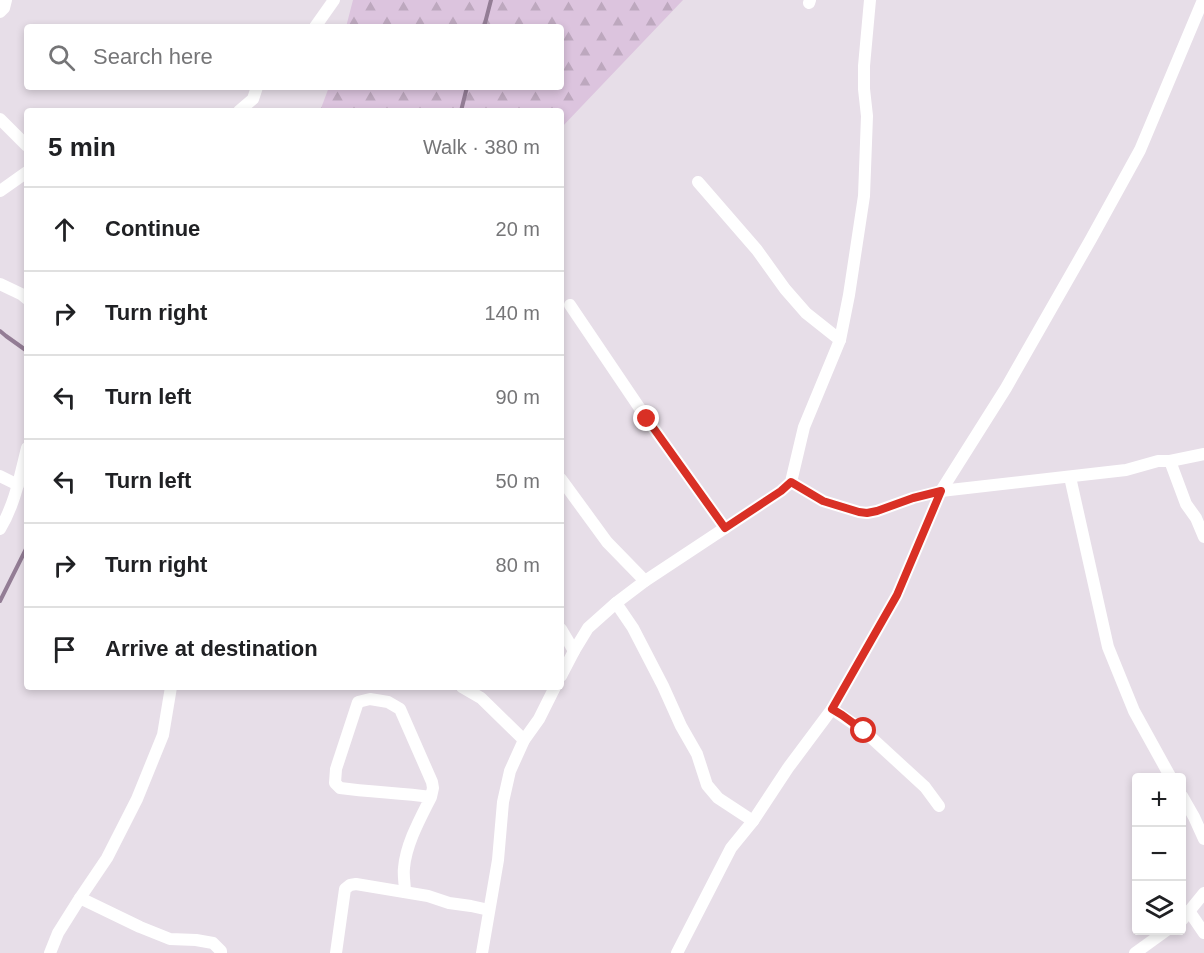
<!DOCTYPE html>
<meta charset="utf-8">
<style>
body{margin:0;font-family:Arial,sans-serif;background:#f2f2f2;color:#202124}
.controls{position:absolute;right:18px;bottom:18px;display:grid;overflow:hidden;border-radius:6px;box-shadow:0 3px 9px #0003}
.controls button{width:54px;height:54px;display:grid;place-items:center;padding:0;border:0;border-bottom:2px solid #e0e0e0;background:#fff;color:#202124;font:30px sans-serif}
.stop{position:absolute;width:18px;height:18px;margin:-14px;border:4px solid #d93025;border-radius:50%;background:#fff}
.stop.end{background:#d93025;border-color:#fff;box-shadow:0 2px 6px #0008}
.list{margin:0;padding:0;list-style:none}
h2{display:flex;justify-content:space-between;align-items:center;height:78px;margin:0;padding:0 24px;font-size:26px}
h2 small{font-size:20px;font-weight:400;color:#757577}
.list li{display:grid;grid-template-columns:39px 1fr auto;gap:18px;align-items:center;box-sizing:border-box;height:84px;padding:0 24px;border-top:2px solid #e0e0e0}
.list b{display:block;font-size:22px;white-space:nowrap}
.list em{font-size:20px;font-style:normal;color:#757577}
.icon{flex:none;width:33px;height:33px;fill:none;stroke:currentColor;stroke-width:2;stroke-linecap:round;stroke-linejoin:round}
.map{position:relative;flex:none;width:1204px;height:953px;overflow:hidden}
.search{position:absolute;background:#fff;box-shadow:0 3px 9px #0003;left:24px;top:24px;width:540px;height:66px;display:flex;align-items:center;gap:15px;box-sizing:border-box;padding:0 21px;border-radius:6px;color:#757577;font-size:22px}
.panel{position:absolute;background:#fff;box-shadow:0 3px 9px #0003;left:24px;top:108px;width:540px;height:582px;border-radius:6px}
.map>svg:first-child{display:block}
.forest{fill:url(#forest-firs)}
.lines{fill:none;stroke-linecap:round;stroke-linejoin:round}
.stream{stroke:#937d95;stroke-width:4}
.minor{stroke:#fff;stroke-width:12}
.route{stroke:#d93025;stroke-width:8}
</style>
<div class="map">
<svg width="1204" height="953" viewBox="0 0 1204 953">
<defs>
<pattern id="forest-firs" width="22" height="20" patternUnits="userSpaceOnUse" patternTransform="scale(1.5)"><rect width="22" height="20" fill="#dcc4de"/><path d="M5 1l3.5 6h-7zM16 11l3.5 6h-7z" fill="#bda8be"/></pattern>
</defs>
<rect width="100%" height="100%" fill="#e7dee8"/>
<polygon class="forest" points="353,0 683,0 561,128 561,111 320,111 329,87 561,87 561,27 346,27"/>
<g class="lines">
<g class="stream">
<polyline points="484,27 491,0"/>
<polyline points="461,111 467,87"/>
<polyline points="0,331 6,336 27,351"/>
<polyline points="0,601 27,547"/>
</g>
<g class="minor">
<polyline points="809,3 810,0"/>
<polyline points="0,12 4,8 6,0"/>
<polyline points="315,27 334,0"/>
<polyline points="239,111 253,99 257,87"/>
<polyline points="0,119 27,146"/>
<polyline points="698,182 757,250 785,289 806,313 840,340"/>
<polyline points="0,191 27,172"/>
<polyline points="0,284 21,294 27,299"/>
<polyline points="570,305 647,419 725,528"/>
<polyline points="1170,461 1204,454"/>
<polyline points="0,476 18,485"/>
<polyline points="1070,477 1108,647 1134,711 1171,778"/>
<polyline points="561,479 607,542 645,581"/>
<polyline points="791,482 823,501 859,512 867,513 877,511 913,498 941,491 1126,470 1158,461 1170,461 1186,504 1196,518 1204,537"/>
<path d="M0,529C15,504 20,476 27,448"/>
<polyline points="616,603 633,628 663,686 681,726 697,754 707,785 718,798 753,821"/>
<polyline points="561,629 574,651"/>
<polyline points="561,676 574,651 588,628 616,603 645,581 781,491 791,482 804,427 840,340 849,295 864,196 867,116 864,89 864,66 870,0"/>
<polyline points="462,687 481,698 524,740"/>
<polyline points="832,709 864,731 925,787 939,806"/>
<polyline points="1182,796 1194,817 1204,839"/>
<path d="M405,892C405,884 403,876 404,868C406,844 420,819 431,797C400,793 370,792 340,788L335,783L336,769L358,702L370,699L388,702L400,709L432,782L433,788L431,797"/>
<polyline points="80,898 140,927 170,939 196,940 213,943 221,951 221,953"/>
<polyline points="1189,911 1204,933"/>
<polyline points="1182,920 1204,893"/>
<polyline points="50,953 58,933 80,898 107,858 137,799 163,735 171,687"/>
<polyline points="336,953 345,889 350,885 356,884 428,896 449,903 471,906 489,910"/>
<polyline points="482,953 498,860 503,802 510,771 524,740 539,719 555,687"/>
<polyline points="677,953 731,848 753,821 788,768 832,709 897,595 941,491 1006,388 1091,239 1140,150 1203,0"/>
<polyline points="1135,953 1167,930"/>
</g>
</g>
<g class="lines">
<polyline class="route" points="647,419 725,528 781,491 791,482 823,501 859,512 867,513 877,511 913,498 941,491 897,595 832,709 842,715 864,731"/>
</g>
</svg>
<div class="controls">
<button>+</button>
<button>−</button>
<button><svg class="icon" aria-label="layers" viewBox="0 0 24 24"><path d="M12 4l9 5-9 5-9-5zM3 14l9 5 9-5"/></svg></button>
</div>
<div class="stop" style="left:864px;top:731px"></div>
<div class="stop end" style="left:647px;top:419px"></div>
<div class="search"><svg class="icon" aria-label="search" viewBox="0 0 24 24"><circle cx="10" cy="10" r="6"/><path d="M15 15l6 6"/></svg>Search here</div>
<section class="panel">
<h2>5 min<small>Walk · 380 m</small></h2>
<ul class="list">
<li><svg class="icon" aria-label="ahead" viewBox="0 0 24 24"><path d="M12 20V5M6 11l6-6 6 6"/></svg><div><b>Continue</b></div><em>20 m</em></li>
<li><svg class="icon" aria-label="right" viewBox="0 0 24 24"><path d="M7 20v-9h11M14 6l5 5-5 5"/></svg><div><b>Turn right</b></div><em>140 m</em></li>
<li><svg class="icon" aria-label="left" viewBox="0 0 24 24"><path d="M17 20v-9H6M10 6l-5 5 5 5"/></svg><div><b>Turn left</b></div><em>90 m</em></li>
<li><svg class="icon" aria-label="left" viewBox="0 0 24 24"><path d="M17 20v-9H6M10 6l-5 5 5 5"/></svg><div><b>Turn left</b></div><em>50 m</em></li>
<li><svg class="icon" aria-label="right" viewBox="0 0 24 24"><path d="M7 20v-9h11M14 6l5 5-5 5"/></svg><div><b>Turn right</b></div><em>80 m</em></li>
<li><svg class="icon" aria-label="arrive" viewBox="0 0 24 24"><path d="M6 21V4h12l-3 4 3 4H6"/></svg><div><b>Arrive at destination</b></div></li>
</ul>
</section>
</div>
